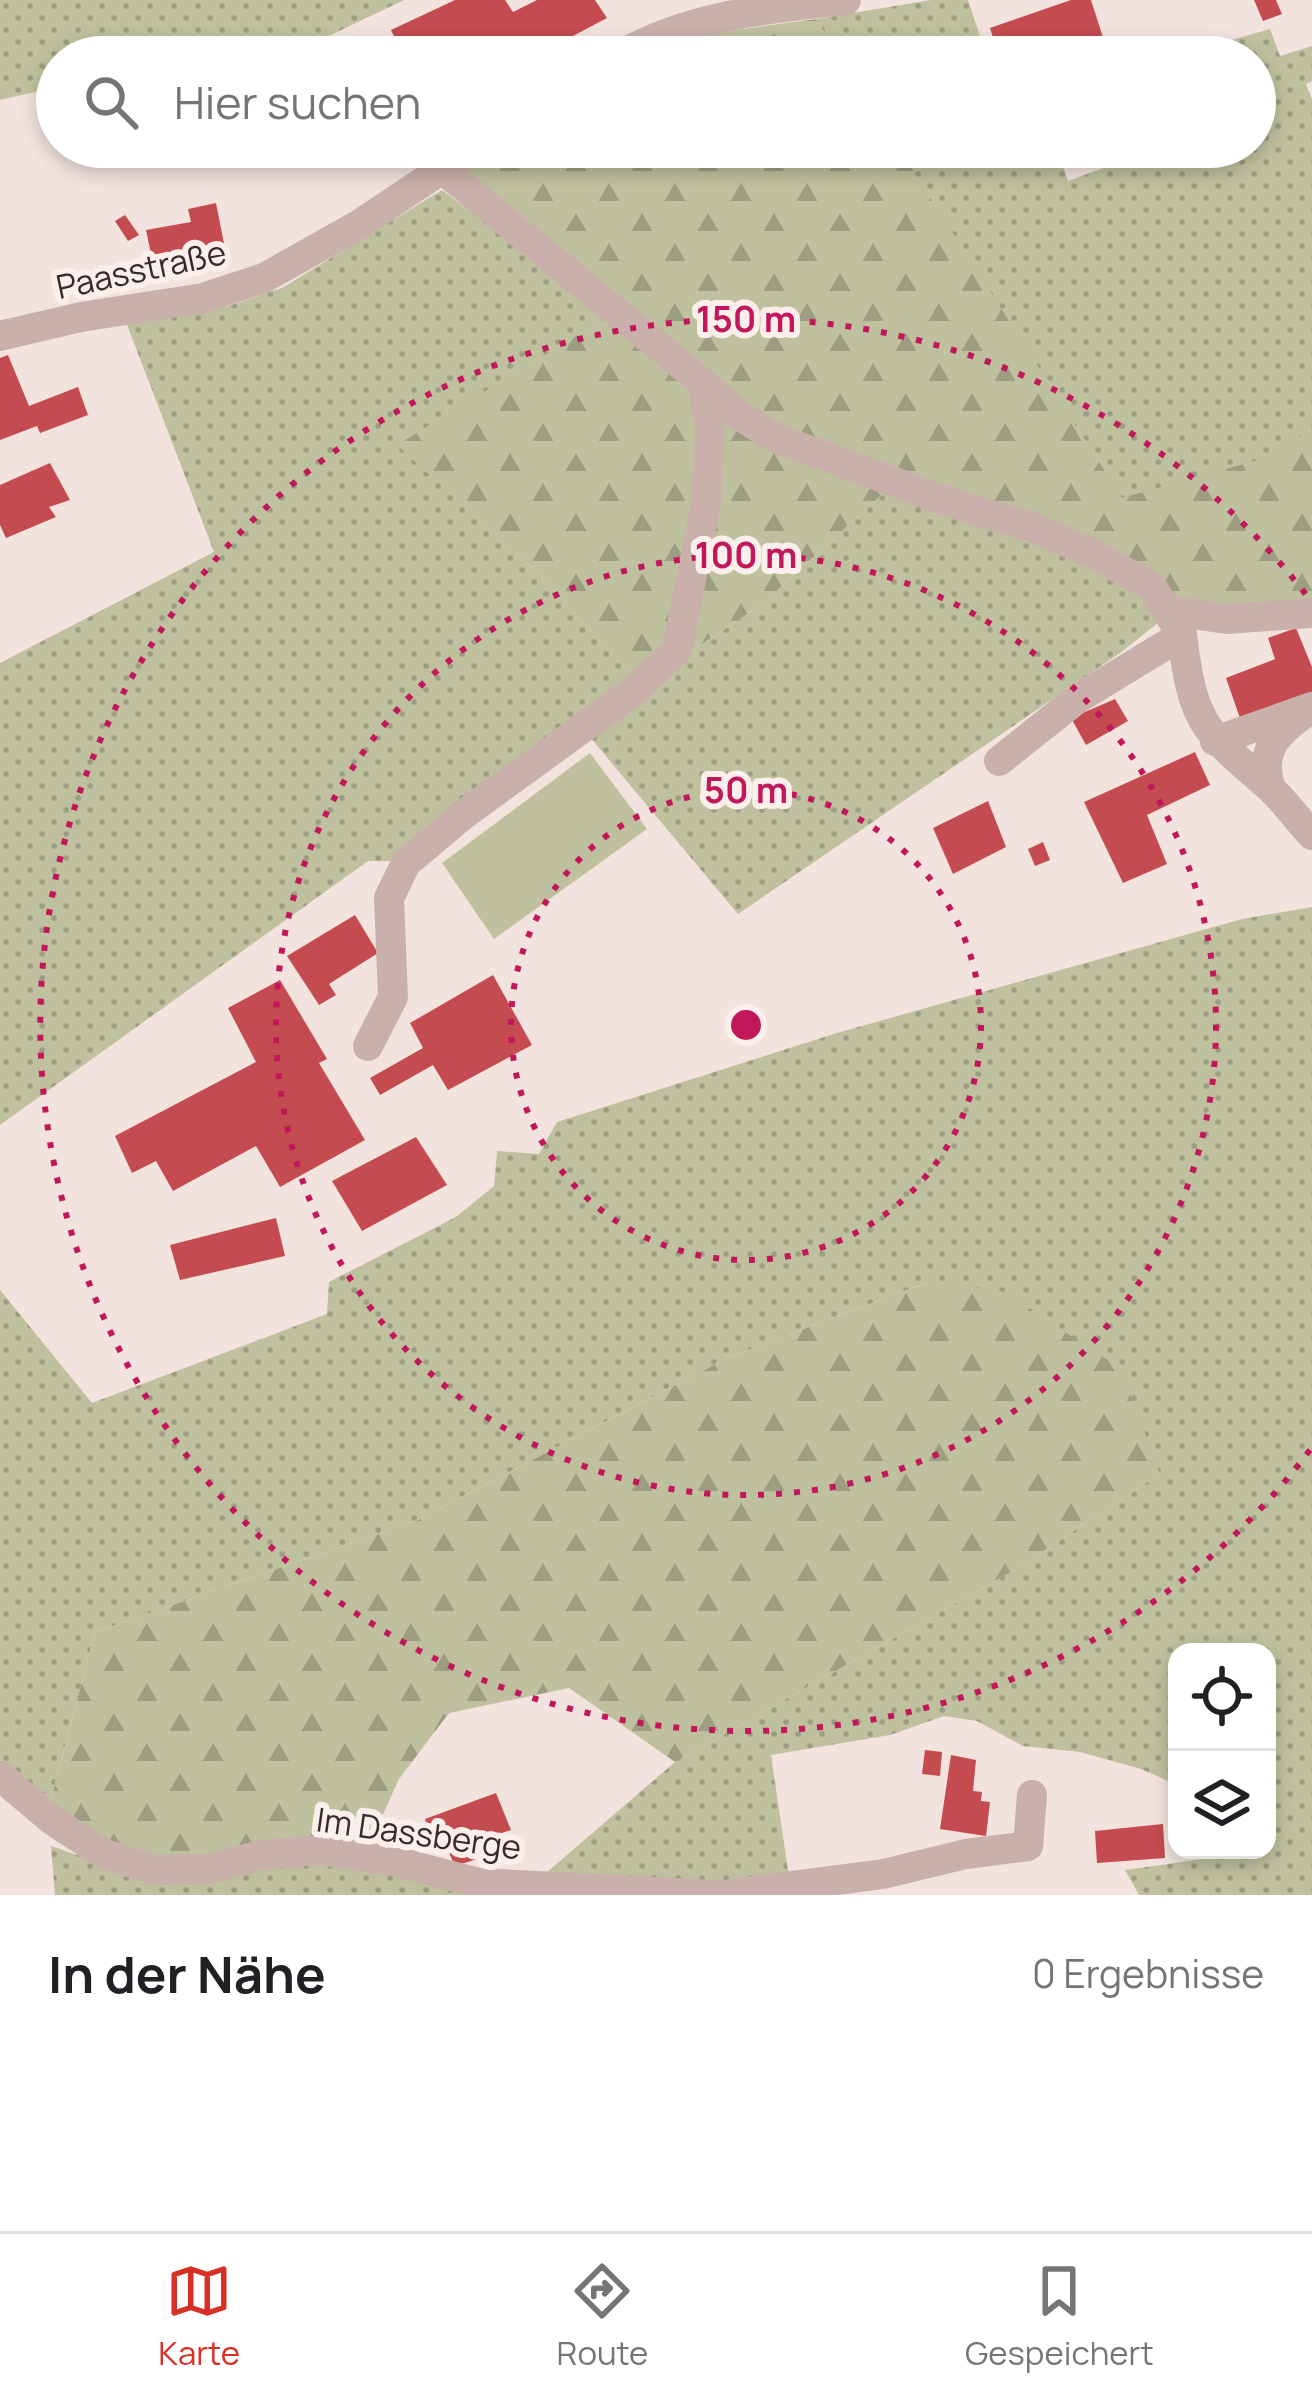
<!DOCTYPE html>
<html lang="de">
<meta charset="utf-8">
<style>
body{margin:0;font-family:Manrope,sans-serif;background:#f6f6f6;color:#202124}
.controls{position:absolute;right:36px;bottom:36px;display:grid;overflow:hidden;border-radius:24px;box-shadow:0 6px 18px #0003}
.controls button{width:108px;height:108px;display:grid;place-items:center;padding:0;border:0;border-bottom:3px solid #e0e0e0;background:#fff;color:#202124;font:60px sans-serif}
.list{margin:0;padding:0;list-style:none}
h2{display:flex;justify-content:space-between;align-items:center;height:156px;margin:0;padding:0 48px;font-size:51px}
h2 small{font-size:39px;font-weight:400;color:#757577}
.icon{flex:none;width:66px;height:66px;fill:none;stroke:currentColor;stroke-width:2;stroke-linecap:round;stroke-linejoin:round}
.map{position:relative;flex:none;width:1312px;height:1895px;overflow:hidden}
.search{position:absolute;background:#fff;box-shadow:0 6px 18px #0003;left:36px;right:36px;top:36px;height:132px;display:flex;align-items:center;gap:30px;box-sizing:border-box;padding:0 42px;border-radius:66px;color:#757577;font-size:45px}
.sheet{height:336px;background:#fff}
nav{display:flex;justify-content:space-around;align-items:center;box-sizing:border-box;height:168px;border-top:3px solid #e0e0e0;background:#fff;font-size:33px;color:#757577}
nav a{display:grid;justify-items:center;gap:6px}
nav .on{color:#d93025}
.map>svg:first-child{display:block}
.grass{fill:url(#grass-dots)}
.forest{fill:url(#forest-firs)}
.pitch{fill:#bfc19e}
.building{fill:#c44b4f}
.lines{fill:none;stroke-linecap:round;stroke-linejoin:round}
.minor{stroke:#cab0aa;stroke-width:30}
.ring{fill:none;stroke:#c2185b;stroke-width:6;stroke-dasharray:6 12}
.labels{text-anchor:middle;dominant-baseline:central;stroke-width:12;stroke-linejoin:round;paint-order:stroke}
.street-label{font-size:33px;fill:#382a2a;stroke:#faefeb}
.centre{fill:#c2185b;stroke:#faefeb;stroke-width:6}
.ring-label{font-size:36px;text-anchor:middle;font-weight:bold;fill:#c2185b;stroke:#faefeb;stroke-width:12;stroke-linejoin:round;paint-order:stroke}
</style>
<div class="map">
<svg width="1312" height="1895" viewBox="0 0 1312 1895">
<defs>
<pattern id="grass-dots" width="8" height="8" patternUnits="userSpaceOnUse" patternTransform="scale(3)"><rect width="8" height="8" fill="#bfc19e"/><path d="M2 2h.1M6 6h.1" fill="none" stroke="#9c9d81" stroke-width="1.8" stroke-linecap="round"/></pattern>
<pattern id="forest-firs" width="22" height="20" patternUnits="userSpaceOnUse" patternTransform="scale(3)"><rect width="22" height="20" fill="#bfc19e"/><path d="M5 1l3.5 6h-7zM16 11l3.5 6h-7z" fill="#9c9d81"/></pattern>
</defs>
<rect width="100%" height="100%" fill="#f2e3de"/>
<g class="grass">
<polygon points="0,0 404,0 293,53 57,57 57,87 0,100"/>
<polygon points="931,0 968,0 987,57 840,57 816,19"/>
<polygon points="1270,29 1280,56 1312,46 1312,81 1306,84 1312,99 1312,428 1280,454 1122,499 897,147 1057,147 1068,181 1147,152 1147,147 1255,147 1255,57 1203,57 1201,49"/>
<polygon points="442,190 609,316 398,445 543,578 636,681 459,806 390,861 368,861 0,1125 0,663 214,552 126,322 228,306 282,288"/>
<polygon points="889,488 1027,533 1150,597 1163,619 1120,653 738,914 589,736 684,656 761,605"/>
<polygon points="1312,907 1312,1895 1139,1895 1125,1870 1203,1859 1203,1850 1267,1850 1267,1652 1177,1652 1177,1785 1141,1769 1080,1752 1023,1746 977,1721 944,1716 890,1735 771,1755 789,1877 727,1886 539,1879 675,1762 1016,1569 1160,1474 931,1281 727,1358 418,1520 95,1632 51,1799 0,1760 0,1290 92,1403 327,1314 329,1282 456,1217 494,1186 497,1151 539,1154 557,1122 837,1033 1242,919"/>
<polygon points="51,1846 133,1874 321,1856 509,1895 55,1895"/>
</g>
<g class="forest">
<polygon points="816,19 840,57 646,57 690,36"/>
<polygon points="490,147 898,147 1122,498 1279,454 1312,428 1312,603 1226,609 1178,602 779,431 458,169"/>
<polygon points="609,316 697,386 705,429 673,649 636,681 543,578 397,445"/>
<polygon points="712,401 889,488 761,605 684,656"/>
<path d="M931,1281L1005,1292L1121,1369L1160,1474L1016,1569L675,1762L569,1688L449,1713L399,1779L368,1847C294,1852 186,1872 116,1850C89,1842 67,1821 51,1799L95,1632L418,1520L727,1358Z"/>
</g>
<polygon class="pitch" points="590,753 647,829 494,939 442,863"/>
<g class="building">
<polygon points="455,0 505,0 513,12 537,0 595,0 607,18 535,56 529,47 513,57 506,57 500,49 486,57 404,57 391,30"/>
<polygon points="1071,0 1091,0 1107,50 1087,57 999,57 990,28"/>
<polygon points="1254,0 1276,0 1282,14 1263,21"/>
<polygon points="1092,147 1130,147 1097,160"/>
<polygon points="216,203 228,264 156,278 146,230 191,222 188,209"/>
<polygon points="125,215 139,235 128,241 115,221"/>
<polygon points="8,355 29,406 78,387 88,415 40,433 37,426 0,440 0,358"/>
<polygon points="50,463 70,500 49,507 56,517 6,538 0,525 0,485"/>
<polygon points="1296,628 1312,667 1312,692 1241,721 1226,678 1275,659 1268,638"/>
<polygon points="1115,699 1128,721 1086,745 1071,718"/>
<polygon points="1195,752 1210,785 1147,815 1167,864 1123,883 1084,802"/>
<polygon points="988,801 1006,847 953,874 933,828"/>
<polygon points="1043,842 1050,860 1035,866 1028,849"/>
<polygon points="355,915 378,953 329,984 336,995 319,1005 287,956"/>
<polygon points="493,975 532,1045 448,1090 433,1065 380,1095 370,1078 423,1048 410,1023"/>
<polygon points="280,980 327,1059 319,1063 365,1140 280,1187 256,1146 173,1191 156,1161 132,1173 115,1136 256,1062 228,1008"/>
<polygon points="416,1137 447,1185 362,1231 332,1181"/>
<polygon points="276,1218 285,1256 180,1280 170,1245"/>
<polygon points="925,1750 942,1752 940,1776 922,1774"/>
<polygon points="951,1755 976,1760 973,1791 982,1792 981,1801 990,1802 986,1836 940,1829"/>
<polygon points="496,1793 511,1830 474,1842 480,1858 455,1866 444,1842 433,1846 425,1819"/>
<polygon points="1163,1824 1165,1858 1097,1863 1095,1831"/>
</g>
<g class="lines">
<g class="minor">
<path d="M617,57C689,15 765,9 846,0"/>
<polyline points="0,336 81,317 203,298 264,278 360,224 475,147"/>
<polyline points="703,383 740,416 776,438 946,501 1028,526 1090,552 1152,587 1182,635 1077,699 999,761"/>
<polyline points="1166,610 1226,619 1312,613"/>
<path d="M1182,635C1193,722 1202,729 1267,785C1284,800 1297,819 1312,835"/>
<polyline points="1215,741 1312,707"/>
<path d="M1270,787C1260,751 1274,736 1302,715"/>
<polyline points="368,1046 393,997 389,898 406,863 463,815 635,690 677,650 706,503 710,431 703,383 442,169"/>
<polyline points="0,1776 52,1820 102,1853 154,1870 208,1869 261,1855 320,1850 398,1862 479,1883 715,1895"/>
<polyline points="723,1895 883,1874 966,1854 1028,1846 1032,1795"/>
</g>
</g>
<g class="ring">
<circle cx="746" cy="1025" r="235"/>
<circle cx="746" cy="1025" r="470"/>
<path d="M1310 1450A706 706 0 1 1 1310 600"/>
</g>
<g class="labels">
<g class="street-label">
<text transform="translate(141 269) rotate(-12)">Paasstraße</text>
<text transform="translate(419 1833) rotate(8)">Im Dassberge</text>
</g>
</g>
<circle cx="746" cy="1025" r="18" class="centre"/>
<g class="ring-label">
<text x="746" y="332">150 m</text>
<text x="746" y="568">100 m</text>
<text x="746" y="803">50 m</text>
</g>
</svg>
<div class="controls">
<button><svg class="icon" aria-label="locate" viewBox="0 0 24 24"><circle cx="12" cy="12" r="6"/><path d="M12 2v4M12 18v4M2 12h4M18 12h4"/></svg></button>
<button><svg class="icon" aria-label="layers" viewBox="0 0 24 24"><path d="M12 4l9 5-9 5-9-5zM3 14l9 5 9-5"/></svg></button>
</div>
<div class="search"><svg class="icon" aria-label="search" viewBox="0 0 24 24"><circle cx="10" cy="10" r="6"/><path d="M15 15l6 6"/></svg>Hier suchen</div>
</div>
<section class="sheet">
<h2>In der Nähe<small>0 Ergebnisse</small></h2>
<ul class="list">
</ul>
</section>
<nav>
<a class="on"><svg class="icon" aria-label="map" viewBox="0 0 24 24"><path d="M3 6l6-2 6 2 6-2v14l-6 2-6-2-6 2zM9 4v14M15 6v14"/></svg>Karte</a>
<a><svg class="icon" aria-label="directions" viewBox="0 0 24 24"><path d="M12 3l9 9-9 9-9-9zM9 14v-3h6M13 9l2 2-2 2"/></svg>Route</a>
<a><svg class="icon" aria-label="saved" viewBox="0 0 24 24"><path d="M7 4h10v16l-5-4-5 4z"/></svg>Gespeichert</a>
</nav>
